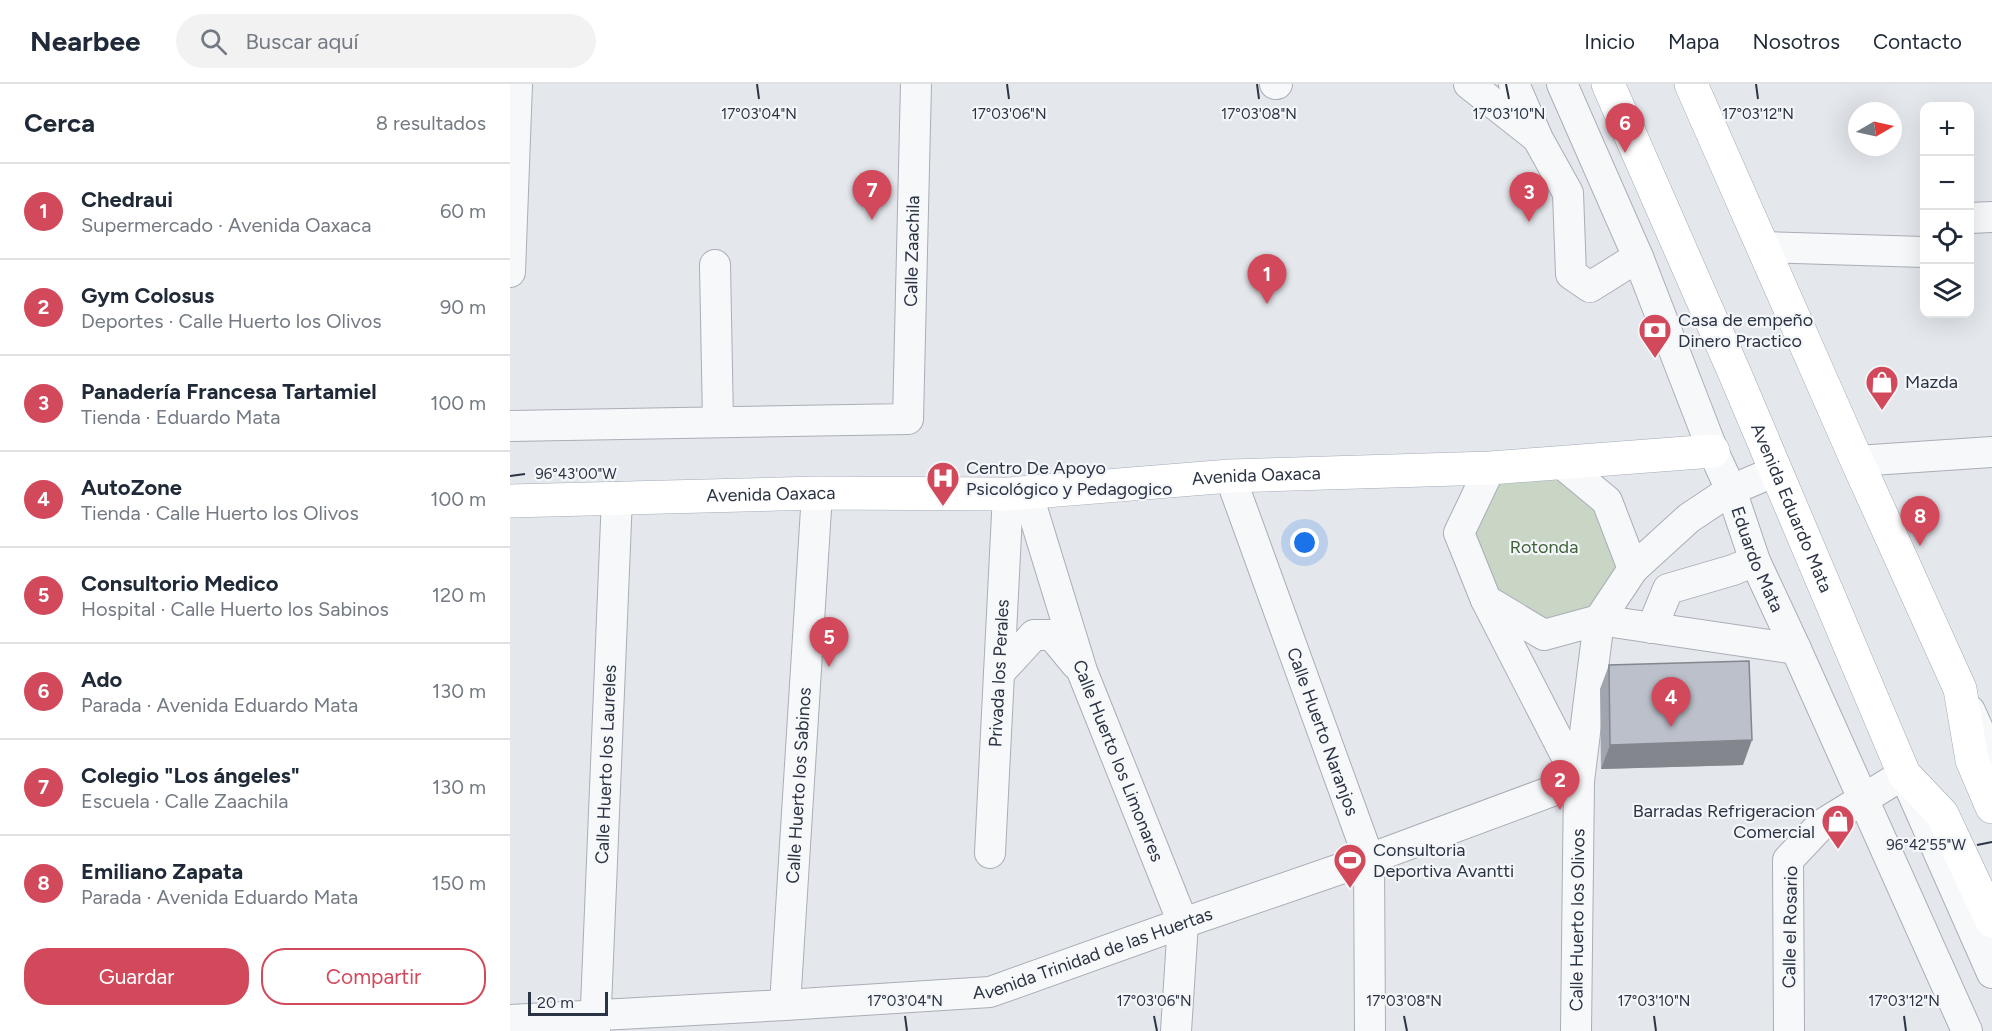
<!DOCTYPE html>
<html lang="es">
<meta charset="utf-8">
<style>
body{margin:0;font-family:Figtree,sans-serif;background:#f2f2f3;color:#1f2937}
.controls{position:absolute;right:18px;top:18px;display:grid;overflow:hidden;border-radius:12px;box-shadow:0 6px 24px #0002}
.controls button{width:54px;height:54px;display:grid;place-items:center;padding:0;border:0;border-bottom:2px solid #e0e1e3;background:#fff;color:#1f2937;font:30px sans-serif}
.compass{position:absolute;left:1338px;top:18px;width:54px;height:54px;border-radius:50%;background:#fff;box-shadow:0 6px 24px #0002;rotate:81deg}
.scale{position:absolute;left:18px;bottom:15px;width:80px;box-sizing:border-box;padding-left:6px;border:3px solid #2b3445;border-top:0;font-size:16px;line-height:21px;white-space:nowrap;color:#2b3445;-webkit-text-stroke:4px #f4f6f9;paint-order:stroke}
.you{position:absolute;left:795px;top:459px;width:21px;height:21px;margin:-15px;border:4px solid #fff;border-radius:50%;background:#1a73e8;box-shadow:0 0 0 9px #1a73e833}
.badge{display:grid;place-items:center;width:39px;height:39px;border-radius:50%;background:#d1495b;color:#fff;font-size:20px;font-weight:700}
.pin{position:absolute;translate:-50% -50px;filter:drop-shadow(0 2px 3px #0008)}
.pin::after{content:'';position:absolute;top:32px;width:21px;height:18px;background:inherit;clip-path:polygon(0 0,100% 0,50% 100%)}
.list{margin:0;padding:0;list-style:none}
h2{display:flex;justify-content:space-between;align-items:center;height:78px;margin:0;padding:0 24px;font-size:26px}
h2 small{font-size:20px;font-weight:400;color:#747a83}
.list li{display:grid;grid-template-columns:39px 1fr auto;gap:18px;align-items:center;box-sizing:border-box;height:96px;padding:0 24px;border-top:2px solid #e0e1e3}
.list b{display:block;font-size:22px;white-space:nowrap}
.list p{margin:0;font-size:20px;white-space:nowrap;color:#747a83}
.list em{font-size:20px;font-style:normal;color:#747a83}
.actions{display:flex;gap:12px;padding:18px 24px}
.actions a{flex:1;padding:14px 0;border:2px solid #d1495b;border-radius:24px;text-align:center;font-size:21px;color:#d1495b}
.actions .main{background:#d1495b;color:#fff}
.icon{flex:none;width:33px;height:33px;fill:none;stroke:currentColor;stroke-width:2;stroke-linecap:round;stroke-linejoin:round}
.map{position:relative;flex:none;width:1482px;height:947px;overflow:hidden}
header{display:flex;align-items:center;gap:36px;box-sizing:border-box;height:84px;padding:0 30px;background:#fff;border-bottom:2px solid #e0e1e3}
header strong{font-size:28px}
nav{display:flex;gap:33px;margin-inline-start:auto;font-size:21px}
.search{width:420px;height:54px;background:#f2f2f3;display:flex;align-items:center;gap:15px;box-sizing:border-box;padding:0 21px;border-radius:33px;color:#747a83;font-size:22px}
main{display:flex}
aside{flex:1;background:#fff}
.map>svg:first-child{display:block}
.green{fill:#c9d6c5}
.lines{fill:none;stroke-linecap:round;stroke-linejoin:round}
.minor-casing{stroke:#a9aeb7;stroke-width:32}
.major-casing{stroke:#a3abb8;stroke-width:34}
.minor{stroke:#f7f8fa;stroke-width:30}
.major{stroke:#fff;stroke-width:33}
.wall{fill:#a1a5ae}
.shaded-wall{fill:#83868d}
.building{fill:#bbc0ca;stroke:#83868d;stroke-width:1.5}
.ticks{fill:none;stroke:#2b3445;stroke-width:2}
.labels{text-anchor:middle;dominant-baseline:central;stroke-width:4.5;stroke-linejoin:round;paint-order:stroke}
.street-label{font-size:18px;fill:#2b3445;stroke:#f4f6f9}
.poi-label{font-size:18px;fill:#2b3445;stroke:#f4f6f9;text-anchor:start}
.park-label{font-size:18px;fill:#3f6138;stroke:#f4f6f9}
.ticks-label{font-size:15px;text-anchor:middle;fill:#2b3445;stroke:#f4f6f9;stroke-width:4.5;stroke-linejoin:round;paint-order:stroke}
</style>
<header>
<strong>Nearbee</strong>
<div class="search"><svg class="icon" aria-label="search" viewBox="0 0 24 24"><circle cx="10" cy="10" r="6"/><path d="M15 15l6 6"/></svg>Buscar aquí</div>
<nav><a>Inicio</a><a>Mapa</a><a>Nosotros</a><a>Contacto</a></nav>
</header>
<main>
<aside>
<h2>Cerca<small>8 resultados</small></h2>
<ul class="list">
<li><span class="badge">1</span><div><b>Chedraui</b><p>Supermercado · Avenida Oaxaca</p></div><em>60 m</em></li>
<li><span class="badge">2</span><div><b>Gym Colosus</b><p>Deportes · Calle Huerto los Olivos</p></div><em>90 m</em></li>
<li><span class="badge">3</span><div><b>Panadería Francesa Tartamiel</b><p>Tienda · Eduardo Mata</p></div><em>100 m</em></li>
<li><span class="badge">4</span><div><b>AutoZone</b><p>Tienda · Calle Huerto los Olivos</p></div><em>100 m</em></li>
<li><span class="badge">5</span><div><b>Consultorio Medico</b><p>Hospital · Calle Huerto los Sabinos</p></div><em>120 m</em></li>
<li><span class="badge">6</span><div><b>Ado</b><p>Parada · Avenida Eduardo Mata</p></div><em>130 m</em></li>
<li><span class="badge">7</span><div><b>Colegio &quot;Los ángeles&quot;</b><p>Escuela · Calle Zaachila</p></div><em>130 m</em></li>
<li><span class="badge">8</span><div><b>Emiliano Zapata</b><p>Parada · Avenida Eduardo Mata</p></div><em>150 m</em></li>
</ul>
<div class="actions"><a class="main">Guardar</a><a>Compartir</a></div>
</aside>
<div class="map">
<svg width="1482" height="947" viewBox="0 0 1482 947">
<rect width="100%" height="100%" fill="#e4e7ec"/>
<polygon class="green" points="1049,382 1096,419 1115,485 1086,530 1035,547 980,516 953,449 984,384"/>
<g class="lines">
<defs>
<g id="minor">
<polyline points="765,0 767,0"/>
<polyline points="959,0 1025,52"/>
<polyline points="1004,0 1028,55 1058,109 1061,190 1080,203 1128,173"/>
<path id="s1" d="M1052,0L1128,173L1203,367L1221,406L1245,477L1286,565L1457,947"/>
<polyline points="1460,134 1482,133"/>
<polyline points="1253,163 1414,168"/>
<polyline points="205,181 208,338"/>
<polyline points="0,188 7,0"/>
<path id="s2" d="M0,342L398,335L406,0"/>
<polyline points="1347,377 1482,368"/>
<polyline points="1050,378 1097,417 1123,485"/>
<polyline points="980,384 949,449 976,516 1034,551 1089,536 1286,565"/>
<path id="s3" d="M720,392L859,775L860,947"/>
<path id="s4" d="M517,408L572,587L673,839L666,947"/>
<polyline points="976,516 1069,697"/>
<polyline points="1142,544 1158,505 1223,486 1245,477"/>
<polyline points="489,589 524,551 542,551 566,580"/>
<polyline points="1460,627 1482,676"/>
<path id="s5" d="M480,769L498,410"/>
<path id="s6" d="M275,921L307,409"/>
<path id="s7" d="M0,936L275,921L480,908L673,839L859,775L1069,697"/>
<path id="s8" d="M85,947L107,413"/>
<path id="s9" d="M1066,947L1069,697L1089,536L1123,485L1179,434L1221,406L1266,387"/>
<polyline points="1279,947 1278,776 1311,741 1394,690 1482,889"/>
</g>
<g id="major">
<path id="s10" d="M1098,0L1225,290L1394,690L1432,730L1482,837"/>
<polyline points="1181,0 1347,377 1450,605 1462,676 1482,723"/>
<path id="s11" d="M0,417L307,409L498,410L720,392L980,384L1203,367"/>
</g>
</defs>
<use href="#minor" class="minor-casing"/>
<use href="#major" class="major-casing"/>
<use href="#minor" class="minor"/>
<use href="#major" class="major"/>
</g>
<polygon class="wall" points="1099,581 1233,681 1091,685 1090,605"/>
<polygon class="shaded-wall" points="1242,656 1233,681 1091,685 1100,661"/>
<polygon class="building" points="1239,577 1242,656 1100,661 1099,581"/>
<path class="ticks" d="M247,0L249,15M497,0L499,15M747,0L749,15M996,0L999,15M1246,0L1248,15M0,392L15,390M1467,761L1482,758M395,932L397,947M644,932L647,947M894,932L897,947M1144,932L1146,947M1394,932L1396,947"/>
<defs>
<symbol id="bank-pin" viewBox="-11 -11 22 30"><path d="M0 17L-7.5 6A9.5 9.5 0 1 1 7.5 6Z" fill="#d1495b" stroke="#f4f6f9"/><path d="M-6-4H6V4H-6ZM0-2.3a2.3 2.3 0 1 0 0 4.6a2.3 2.3 0 1 0 0-4.6Z" fill="#fff"/></symbol>
<symbol id="shop-pin" viewBox="-11 -11 22 30"><path d="M0 17L-7.5 6A9.5 9.5 0 1 1 7.5 6Z" fill="#d1495b" stroke="#f4f6f9"/><path d="M-5-2.5h2.3a2.7 3.5 0 0 1 5.4 0H5L5.5 6h-11ZM-1.5-2.5h3a1.5 2.3 0 0 0-3 0Z" fill="#fff"/></symbol>
<symbol id="hospital-pin" viewBox="-11 -11 22 30"><path d="M0 17L-7.5 6A9.5 9.5 0 1 1 7.5 6Z" fill="#d1495b" stroke="#f4f6f9"/><path d="M-5-5h3v3.5h4V-5h3V5h-3V1.5h-4V5h-3Z" fill="#fff"/></symbol>
<symbol id="stadium-pin" viewBox="-11 -11 22 30"><path d="M0 17L-7.5 6A9.5 9.5 0 1 1 7.5 6Z" fill="#d1495b" stroke="#f4f6f9"/><path d="M0-5a6.5 5 0 1 0 0 10a6.5 5 0 1 0 0-10ZM-3.5-1.8h7v3.6h-7Z" fill="#fff"/></symbol>
</defs>
<g fill-rule="evenodd">
<use href="#bank-pin" x="1126" y="227" width="38" height="52"/>
<use href="#shop-pin" x="1353" y="279" width="38" height="52"/>
<use href="#hospital-pin" x="414" y="375" width="38" height="52"/>
<use href="#shop-pin" x="1309" y="718" width="38" height="52"/>
<use href="#stadium-pin" x="821" y="757" width="38" height="52"/>
</g>
<g class="labels">
<g class="street-label">
<text stroke="none"><textPath href="#s2" startOffset="566">Calle Zaachila</textPath></text>
<text stroke="none"><textPath href="#s11" startOffset="747">Avenida Oaxaca</textPath></text>
<text stroke="none"><textPath href="#s11" startOffset="261">Avenida Oaxaca</textPath></text>
<text stroke="none"><textPath href="#s10" startOffset="462">Avenida Eduardo Mata</textPath></text>
<text stroke="none"><textPath href="#s1" startOffset="514">Eduardo Mata</textPath></text>
<text stroke="none"><textPath href="#s5" startOffset="180">Privada los Perales</textPath></text>
<text stroke="none"><textPath href="#s3" startOffset="272">Calle Huerto Naranjos</textPath></text>
<text stroke="none"><textPath href="#s4" startOffset="284">Calle Huerto los Limonares</textPath></text>
<text stroke="none"><textPath href="#s8" startOffset="267">Calle Huerto los Laureles</textPath></text>
<text stroke="none"><textPath href="#s6" startOffset="220">Calle Huerto los Sabinos</textPath></text>
<text stroke="none"><textPath href="#s9" startOffset="111">Calle Huerto los Olivos</textPath></text>
<text transform="translate(1280 843) rotate(-89)">Calle el Rosario</text>
<text stroke="none"><textPath href="#s7" startOffset="590">Avenida Trinidad de las Huertas</textPath></text>
</g>
<g class="poi-label">
<text x="1168" y="236">Casa de empeño<tspan x="1168" dy="21">Dinero Practico</tspan></text>
<text x="1395" y="298">Mazda</text>
<text x="456" y="384">Centro De Apoyo<tspan x="456" dy="21">Psicológico y Pedagogico</tspan></text>
<text x="1305" y="727" text-anchor="end">Barradas Refrigeracion<tspan x="1305" dy="21">Comercial</tspan></text>
<text x="863" y="766">Consultoria<tspan x="863" dy="21">Deportiva Avantti</tspan></text>
</g>
<g class="park-label">
<text x="1034" y="463">Rotonda</text>
</g>
</g>
<g class="ticks-label">
<text x="249" y="35">17°03'04"N</text>
<text x="499" y="35">17°03'06"N</text>
<text x="749" y="35">17°03'08"N</text>
<text x="999" y="35">17°03'10"N</text>
<text x="1248" y="35">17°03'12"N</text>
<text x="66" y="395">96°43'00"W</text>
<text x="1416" y="766">96°42'55"W</text>
<text x="395" y="922">17°03'04"N</text>
<text x="644" y="922">17°03'06"N</text>
<text x="894" y="922">17°03'08"N</text>
<text x="1144" y="922">17°03'10"N</text>
<text x="1394" y="922">17°03'12"N</text>
</g>
</svg>
<div class="controls">
<button>+</button>
<button>−</button>
<button><svg class="icon" aria-label="locate" viewBox="0 0 24 24"><circle cx="12" cy="12" r="6"/><path d="M12 2v4M12 18v4M2 12h4M18 12h4"/></svg></button>
<button><svg class="icon" aria-label="layers" viewBox="0 0 24 24"><path d="M12 4l9 5-9 5-9-5zM3 14l9 5 9-5"/></svg></button>
</div>
<svg class="compass" viewBox="-18 -18 36 36"><path d="M0-13l5 13h-10z" fill="#e53935"/><path d="M0 13l5-13h-10z" fill="#747a83"/></svg>
<div class="scale">20 m</div>
<div class="you"></div>
<div class="pin badge" style="left:757px;top:220px">1</div>
<div class="pin badge" style="left:1050px;top:726px">2</div>
<div class="pin badge" style="left:1019px;top:138px">3</div>
<div class="pin badge" style="left:1161px;top:643px">4</div>
<div class="pin badge" style="left:319px;top:583px">5</div>
<div class="pin badge" style="left:1115px;top:69px">6</div>
<div class="pin badge" style="left:362px;top:136px">7</div>
<div class="pin badge" style="left:1410px;top:462px">8</div>
</div>
</main>
